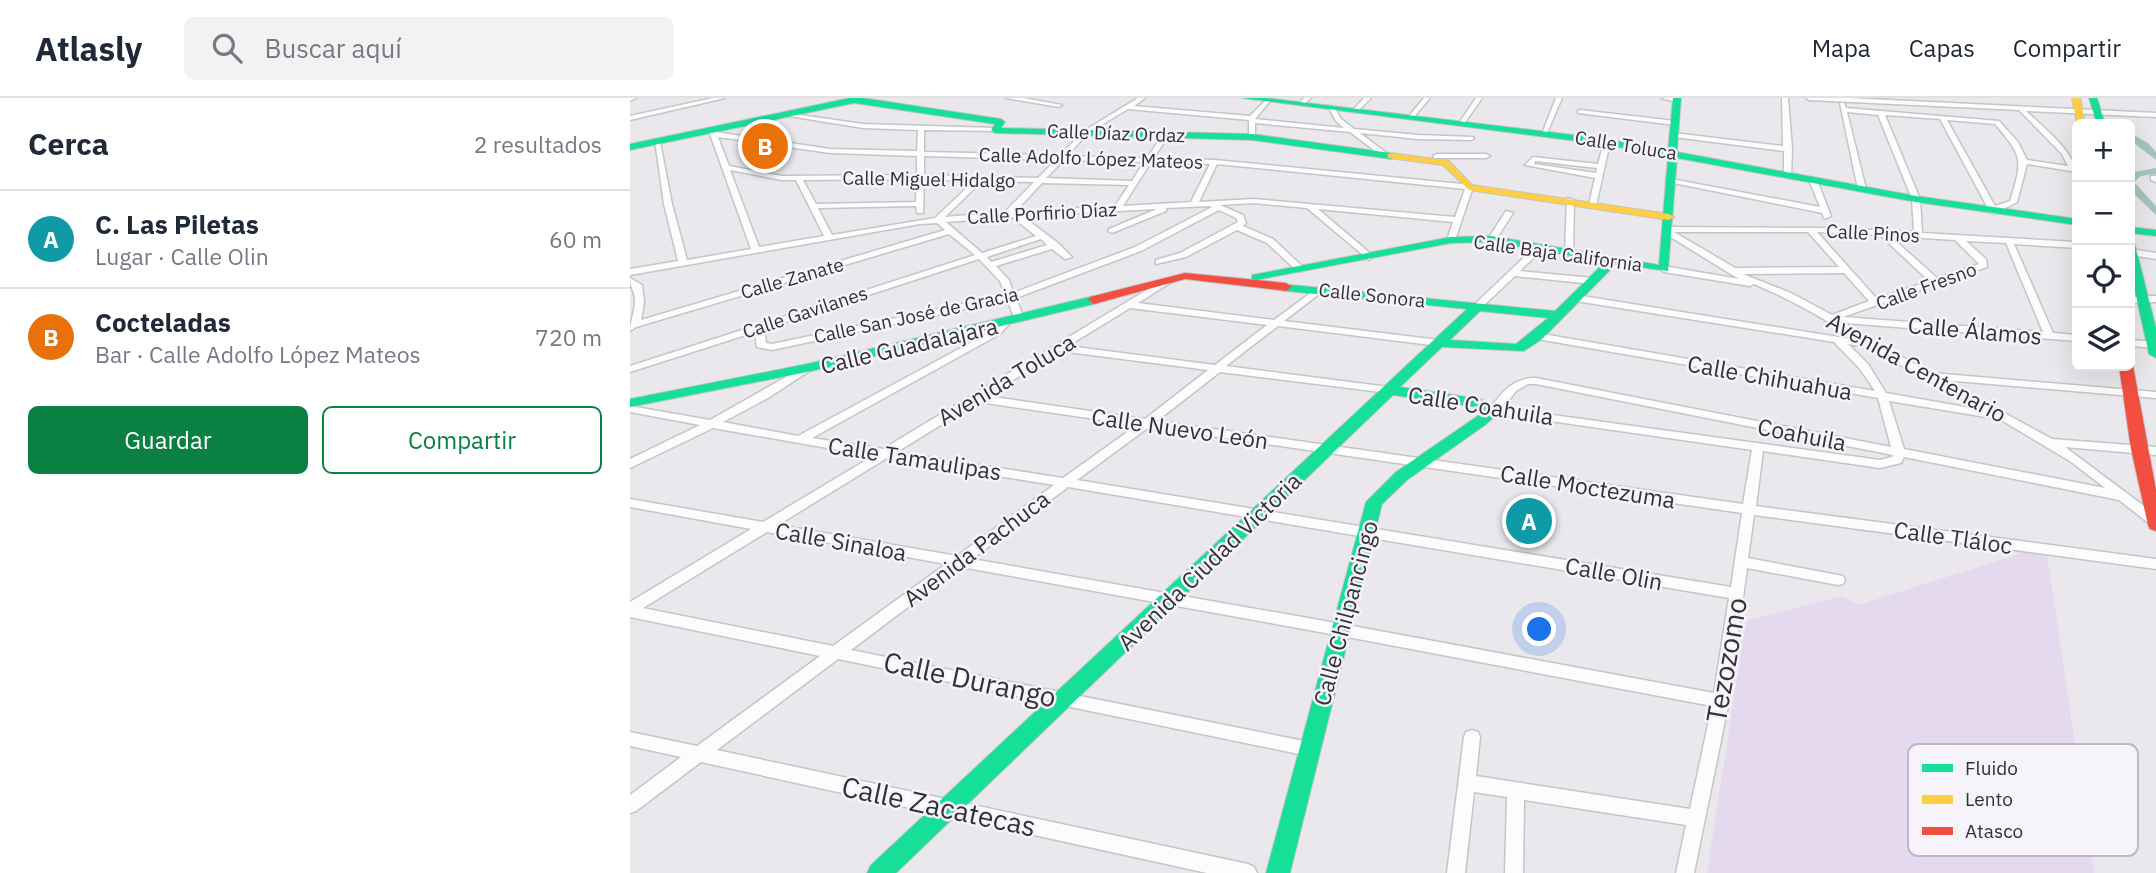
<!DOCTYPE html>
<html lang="es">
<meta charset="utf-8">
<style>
body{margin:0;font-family:"IBM Plex Sans",sans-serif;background:#f2f2f3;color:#1f2937}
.controls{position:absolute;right:21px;top:21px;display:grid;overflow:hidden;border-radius:10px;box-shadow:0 7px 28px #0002}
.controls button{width:63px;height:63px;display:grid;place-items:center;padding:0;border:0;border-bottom:2px solid #e0e1e3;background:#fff;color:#1f2937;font:35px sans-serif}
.you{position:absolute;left:910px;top:532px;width:24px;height:24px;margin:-18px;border:5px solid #fff;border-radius:50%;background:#1a73e8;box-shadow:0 0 0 10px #1a73e833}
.badge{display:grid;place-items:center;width:46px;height:46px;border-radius:50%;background:#0b8043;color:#fff;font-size:23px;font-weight:700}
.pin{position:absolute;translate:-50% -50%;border:4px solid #fff;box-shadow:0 2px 7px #0006}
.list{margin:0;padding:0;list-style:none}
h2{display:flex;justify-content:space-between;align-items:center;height:91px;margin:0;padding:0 28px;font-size:30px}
h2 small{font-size:23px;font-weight:400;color:#747a83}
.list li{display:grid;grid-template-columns:46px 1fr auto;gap:21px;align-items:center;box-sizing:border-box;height:98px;padding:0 28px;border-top:2px solid #e0e1e3}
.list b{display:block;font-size:26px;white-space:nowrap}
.list p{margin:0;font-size:23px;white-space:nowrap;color:#747a83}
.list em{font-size:23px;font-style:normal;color:#747a83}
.actions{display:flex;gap:14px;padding:21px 28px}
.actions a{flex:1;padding:16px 0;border:2px solid #0b8043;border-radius:10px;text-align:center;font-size:24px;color:#0b8043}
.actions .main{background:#0b8043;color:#fff}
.icon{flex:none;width:38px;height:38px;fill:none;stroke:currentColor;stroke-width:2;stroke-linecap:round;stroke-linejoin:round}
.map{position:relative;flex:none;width:1526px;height:775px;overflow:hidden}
header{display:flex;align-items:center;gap:42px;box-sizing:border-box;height:98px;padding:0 35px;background:#fff;border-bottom:2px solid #e0e1e3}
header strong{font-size:33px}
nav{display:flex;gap:38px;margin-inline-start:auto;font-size:24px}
.search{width:490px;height:63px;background:#f2f2f3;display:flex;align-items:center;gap:18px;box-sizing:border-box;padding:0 24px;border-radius:10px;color:#747a83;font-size:26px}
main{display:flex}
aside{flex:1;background:#fff}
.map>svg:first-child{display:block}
.green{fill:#e4d9ee}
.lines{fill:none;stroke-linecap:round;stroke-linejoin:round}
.canal{fill:#a3c6bc;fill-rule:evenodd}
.street-casing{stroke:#c5c4c7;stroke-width:3}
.fast-casing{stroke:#c5c4c7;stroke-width:2}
.slow-casing{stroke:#c5c4c7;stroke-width:2}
.jam-casing{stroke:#c5c4c7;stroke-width:2}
.street{fill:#fcfcfc;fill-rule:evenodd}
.fast{fill:#16e098;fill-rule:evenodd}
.slow{fill:#ffcf43;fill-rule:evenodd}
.jam{fill:#f24e42;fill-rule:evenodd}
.labels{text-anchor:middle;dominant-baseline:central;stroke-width:5;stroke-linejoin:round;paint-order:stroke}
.far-street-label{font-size:19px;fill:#333134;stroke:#f7f3fb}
.street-label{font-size:23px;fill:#333134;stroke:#f7f3fb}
.near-street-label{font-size:28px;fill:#333134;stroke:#f7f3fb}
.key{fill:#f7f3fb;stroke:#bcb9bf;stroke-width:2}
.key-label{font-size:19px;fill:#333134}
</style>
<header>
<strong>Atlasly</strong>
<div class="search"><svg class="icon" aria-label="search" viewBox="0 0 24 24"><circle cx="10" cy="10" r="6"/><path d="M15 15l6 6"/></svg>Buscar aquí</div>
<nav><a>Mapa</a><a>Capas</a><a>Compartir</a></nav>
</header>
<main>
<aside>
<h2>Cerca<small>2 resultados</small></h2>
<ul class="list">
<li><span class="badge" style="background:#0f9aa8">A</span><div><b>C. Las Piletas</b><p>Lugar · Calle Olin</p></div><em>60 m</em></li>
<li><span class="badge" style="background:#e8710a">B</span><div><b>Cocteladas</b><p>Bar · Calle Adolfo López Mateos</p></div><em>720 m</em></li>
</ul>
<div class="actions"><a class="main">Guardar</a><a>Compartir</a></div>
</aside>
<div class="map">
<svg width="1526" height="775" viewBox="0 0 1526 775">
<rect width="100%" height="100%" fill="#eae8ec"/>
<polygon class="green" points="1402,452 1417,456 1464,775 1077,775 1116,523 1212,498 1228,507"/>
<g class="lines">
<g class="canal">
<polygon points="1500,35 1518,45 1526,54 1526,62 1500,42"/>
<polygon points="1526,70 1526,76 1511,78 1504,84 1526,108 1526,117 1500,92 1500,78 1505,74"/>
</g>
<defs>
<g id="street">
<polygon points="0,0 6,0 0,3"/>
<polygon points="83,0 95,0 0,22 0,18"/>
<polygon points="376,0 393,0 432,7 429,9"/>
<path d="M508,0H515L504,8L620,18L638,0L641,2L625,21L714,30L706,23L699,10L702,8L705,10L711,21L724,31L788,37L843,39L844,40L841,42L788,41L730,35L755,54L756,56L752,58L720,34L625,25V39L622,41L619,39V22L498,11L458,35L437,58L517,60L534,35L536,34L539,36L524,60L585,62L842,87L843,89L825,142L821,145L817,142L823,124L688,111L742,157L743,159L739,162L677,110L624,105L590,107L613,117L616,125L613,128L643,141L673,169V173H667L637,145L607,132L556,159L526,166V162L550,155L608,124L606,120L589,112L511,153L386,200L394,221L392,223H386L377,202L142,252L127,249L125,234L0,274V268L345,157L319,136L6,229L0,233C0,223 5,214 5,203C5,194 0,189 0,180L12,187L14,204L11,222L315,132L307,125L290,126L0,177V171L48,163L34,106L25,43L30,44L42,106L57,162L121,151L80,36V31H84L86,34L200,51L287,53L288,32L233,30L153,17L156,15L233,26L365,30L368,32L367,33L294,32V54L430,57L454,33ZM88,39L200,55L287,58V77L152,78L99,68ZM294,58L426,62L408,80L294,77ZM434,62L514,64L502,83L416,80ZM521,64L580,66L561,104L493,108ZM587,66L835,91L825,119L624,101L569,104ZM100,72L152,82H166L194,138L129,149ZM287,81L286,104L186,106L173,82ZM294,81L344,83L305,120L202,137L188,110L286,108L287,115H293ZM352,83L404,84L375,114L315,119ZM412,85L499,87L485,108L385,114ZM579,108L582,109L505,149L383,195L379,182L366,168L422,151L435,161L442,159L428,145L392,118L527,111L479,131L478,133L482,135L536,113V110ZM382,119L406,138L352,155L316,124ZM411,141L417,147L361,164L357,159ZM349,161L370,183L375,197L142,246L136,245L134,231Z"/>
<polygon points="674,0 681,0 673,7 669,7 669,5"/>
<polygon points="734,0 741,0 727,14 723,14 723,12"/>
<polygon points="794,0 800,0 783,20 779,20 779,18"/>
<polygon points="846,0 852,0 834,26 830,26 829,25"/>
<polygon points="926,0 932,0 917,35 912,36"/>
<polygon points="1031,0 1046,0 1050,2 1047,4"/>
<polygon points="1152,0 1158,0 1162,51 1161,79 1154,77 1154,53 1044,39 1041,37 1044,35 1153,48"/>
<path d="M1176,0H1218L1526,15V19L1396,13C1415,31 1440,50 1447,74L1397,66L1387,104L1364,116L1360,114L1310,21L1255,17L1290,101L1292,135L1447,144V150L1384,146L1423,235L1447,237V243L1215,225L1246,245L1302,275L1526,294V300L1314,282L1422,341L1526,349V357L1435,349L1526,417V429L1521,427L1489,402L1274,359L1271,365L1250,370L1133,353L1126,408L1526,461V471L1124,417L1118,460L1208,477L1213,478L1215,482L1213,486L1208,487L1117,470L1099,603L1064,775H1046L1056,727L894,702L893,775H875L877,699L844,694L835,775H817L834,639L836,634L842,632L848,634L850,639L846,678L1060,711L1082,608L712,538L331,469L221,552L679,644L685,646L687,651L685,656L679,658L208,561L87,652L618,766L624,769L627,775H577L71,664L6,713L0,715V697L51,659L0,648V634L67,648L190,558L0,519V504L121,431L0,409V401L133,424L243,358L83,330L0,370V361L70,327L0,314V308L80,322L177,267L182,270L181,272L138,300L93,324L168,338L364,232L372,223H378L380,225L370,236L182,340L253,351L535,181H541L543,183L508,205L644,222L690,188L693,189V193L654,223L809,242L814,245L809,248L648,228L596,268L759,289L764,292L759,295L590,274L527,323L1113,406L1122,352L865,315L859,312C872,294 882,280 906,280L1261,349L1248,300L907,241L902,238L907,235L1245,293L1230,271L1204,244L946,203L941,200L946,197L1227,242C1194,220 1160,201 1124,186L1120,188L1034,174L1030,171L1034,168L1109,181L1034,135V131L1038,129L1204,130L1284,134L1282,101L1248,17L1217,14L1236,91L1232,93L1228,91L1210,5H1214L1216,10L1369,23L1388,44L1397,62L1438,68L1432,56L1389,12L1179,2ZM1317,22L1365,26C1393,59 1393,61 1380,103L1365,108ZM1044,134H1178L1209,169L1105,170ZM1187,134L1250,137L1299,183L1247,201ZM1260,138L1325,142L1349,166L1307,180ZM1336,143L1376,145L1413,234L1213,219L1304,187H1310L1311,185L1357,169L1356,161ZM1214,175L1239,203L1202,217L1161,195L1113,176ZM500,210L637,227L585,267L438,248ZM1218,246L1238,249L1352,312L1256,295L1238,266ZM430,253L578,272L515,321L357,298ZM898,286H906L1263,357L1262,359L1250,362L873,310L886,293ZM1259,303L1362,320L1366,319L1440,363L1475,390L1274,351ZM348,304L507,327L433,380L267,354ZM519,329L1112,415L1101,489L447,382ZM257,360L424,387L327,458L148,427ZM438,389L1099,500L1084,595L712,526L342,461ZM137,434L316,466L203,548L13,510Z"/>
<polygon points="950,12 1045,23 1048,25 1045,27 948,15 948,13"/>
<path d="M977,42L980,44L966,108L959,106L965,80L895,67L903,59L968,66L974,44ZM905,63L967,70L966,75L904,66Z"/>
<polygon points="807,56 856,56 860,58 856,60 804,60 803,58"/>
<polygon points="1521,78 1526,78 1526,84 1521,82"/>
<polygon points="1036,80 1190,109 1179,82 1183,80 1187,82 1201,118 1197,120 1194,120 1192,115 1039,84 1036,84"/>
<polygon points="937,100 944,102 943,155 939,158 935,155"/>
<polygon points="876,113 883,115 865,143 859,143 858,141"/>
<polygon points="906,148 913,150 890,173 963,180 968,183 963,186 885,178 851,210 845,210 845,206"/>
<polygon points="1500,151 1526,155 1526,161 1500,157"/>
<polygon points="1526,198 1526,204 1500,205 1500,199"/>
<polygon points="1500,242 1526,244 1526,250 1500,248"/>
</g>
<g id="fast">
<polygon points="233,0 371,21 375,24 371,30 622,36 761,55 766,58 761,61 622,42 365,35 361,32 365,26 224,5 0,52 0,46 220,0"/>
<path d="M612,0H636L977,41L1038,53L1043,0H1051L1047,54L1286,98L1447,121V127L1286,104L1047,60L1038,173L986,166L912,241L894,253L812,249L770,289L850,301L872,312L855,327L777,382L752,406L660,775H636L736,404L766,374L855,313L847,309L763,297L266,775H237L241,767L837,211L656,193L652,192V186L925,213L975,164L862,144L821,145L626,182L622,181V177L821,139L862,138L1029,167L1038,58L977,47ZM850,213L918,220L886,246L820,242Z"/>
<polygon points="1459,0 1467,0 1475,26 1467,26"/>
<polygon points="1500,129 1526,132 1526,138 1500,135"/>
<polygon points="1500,144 1505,147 1526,230 1526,260 1519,256 1500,170"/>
<polygon points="464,198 470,202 468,205 177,274 0,309 0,301 177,266"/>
</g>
<g id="slow">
<polygon points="1442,0 1450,0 1455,26 1447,26"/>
<polygon points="761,55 819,63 842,87 1039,116 1044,119 1039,122 839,92 813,67 758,60 758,56"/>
</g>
<g id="jam">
<polygon points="555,175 656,185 662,189 656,193 555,181 464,206 458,202 460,199"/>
<polygon points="1500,265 1503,268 1526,392 1526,433 1520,431 1518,427 1501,351 1489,268 1500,268"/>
</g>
</defs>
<use href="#street" class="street-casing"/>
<use href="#fast" class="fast-casing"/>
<use href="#slow" class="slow-casing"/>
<use href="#jam" class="jam-casing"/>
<use href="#street" class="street"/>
<use href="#fast" class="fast"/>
<use href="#slow" class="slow"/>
<use href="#jam" class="jam"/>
</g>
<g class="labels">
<g class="far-street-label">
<text transform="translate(486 35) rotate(2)">Calle Díaz Ordaz</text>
<text transform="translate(996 47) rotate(9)">Calle Toluca</text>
<text transform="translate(461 60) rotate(2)">Calle Adolfo López Mateos</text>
<text transform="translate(299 81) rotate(1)">Calle Miguel Hidalgo</text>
<text transform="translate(412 115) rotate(-3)">Calle Porfirio Díaz</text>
<text transform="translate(1243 135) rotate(3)">Calle Pinos</text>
<text transform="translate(928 155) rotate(8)">Calle Baja California</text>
<text transform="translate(162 180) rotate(-16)">Calle Zanate</text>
<text transform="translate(1296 188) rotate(-20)">Calle Fresno</text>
<text transform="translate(742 197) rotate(6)">Calle Sonora</text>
<text transform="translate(175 214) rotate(-18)">Calle Gavilanes</text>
<text transform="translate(286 217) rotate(-12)">Calle San José de Gracia</text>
</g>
<g class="street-label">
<text transform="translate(1345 232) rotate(5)">Calle Álamos</text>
<text transform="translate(279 247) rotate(-13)">Calle Guadalajara</text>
<text transform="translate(1287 269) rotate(29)">Avenida Centenario</text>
<text transform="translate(1140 279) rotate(10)">Calle Chihuahua</text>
<text transform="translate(376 281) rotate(-31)">Avenida Toluca</text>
<text transform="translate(851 307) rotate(9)">Calle Coahuila</text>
<text transform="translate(550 330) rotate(8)">Calle Nuevo León</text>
<text transform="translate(1172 336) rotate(11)">Coahuila</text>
<text transform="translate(285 360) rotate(9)">Calle Tamaulipas</text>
<text transform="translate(958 388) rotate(9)">Calle Moctezuma</text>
<text transform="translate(1323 439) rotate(8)">Calle Tláloc</text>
<text transform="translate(211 443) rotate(10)">Calle Sinaloa</text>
<text transform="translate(346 450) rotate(-37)">Avenida Pachuca</text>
<text transform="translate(579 463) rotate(-44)">Avenida Ciudad Victoria</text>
<text transform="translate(984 475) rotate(10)">Calle Olin</text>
<text transform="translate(715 515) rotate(-75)">Calle Chilpancingo</text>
</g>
<g class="near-street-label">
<text transform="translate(1096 562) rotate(-80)">Tezozomo</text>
<text transform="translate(340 581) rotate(12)">Calle Durango</text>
<text transform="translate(309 708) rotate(12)">Calle Zacatecas</text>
</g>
</g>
<rect x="1278" y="646" width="230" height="112" rx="10" class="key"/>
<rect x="1292" y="666" width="31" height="8" fill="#16e098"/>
<rect x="1292" y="697" width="31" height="9" fill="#ffcf43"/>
<rect x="1292" y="729" width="31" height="8" fill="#f24e42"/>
<g class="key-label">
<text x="1335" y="677">Fluido</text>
<text x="1335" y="708">Lento</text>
<text x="1335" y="740">Atasco</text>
</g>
</svg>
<div class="controls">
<button>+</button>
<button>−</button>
<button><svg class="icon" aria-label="locate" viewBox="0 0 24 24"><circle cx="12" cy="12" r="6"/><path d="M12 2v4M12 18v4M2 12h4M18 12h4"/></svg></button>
<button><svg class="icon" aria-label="layers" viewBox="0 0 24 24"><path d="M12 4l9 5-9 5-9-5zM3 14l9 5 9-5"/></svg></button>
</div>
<div class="you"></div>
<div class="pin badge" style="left:899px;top:423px;background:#0f9aa8">A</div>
<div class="pin badge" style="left:135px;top:48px;background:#e8710a">B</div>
</div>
</main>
